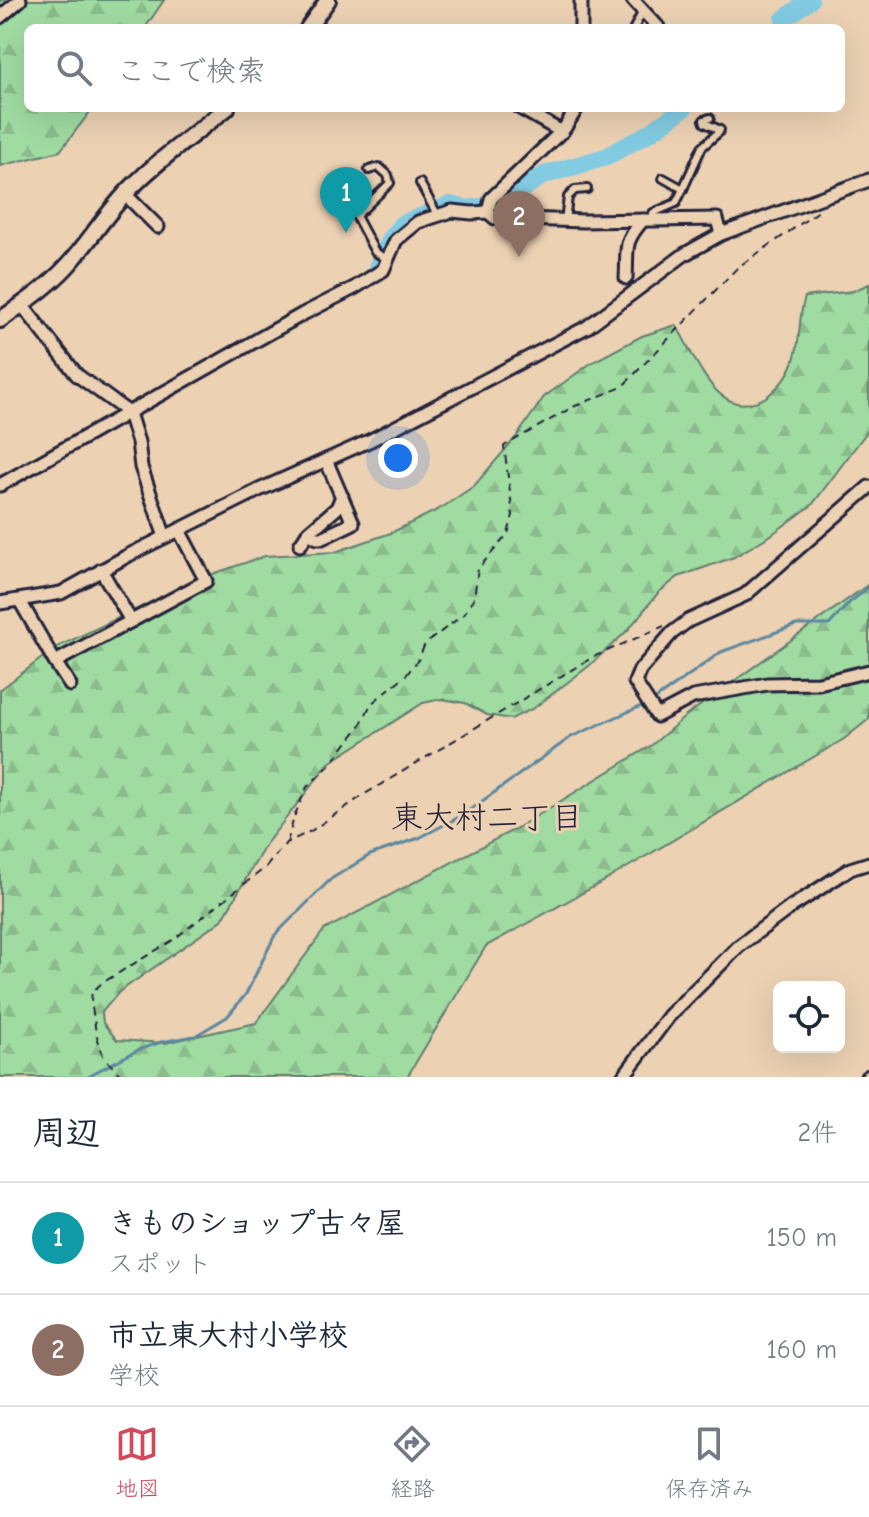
<!DOCTYPE html>
<html lang="ja">
<meta charset="utf-8">
<style>
body{margin:0;font-family:"Comic Neue","Klee One",sans-serif;background:#f2f2f3;color:#1f2937}
.controls{position:absolute;right:24px;bottom:24px;display:grid;overflow:hidden;border-radius:12px;box-shadow:0 8px 32px #0002}
.controls button{width:72px;height:72px;display:grid;place-items:center;padding:0;border:0;border-bottom:2px solid #e0e1e3;background:#fff;color:#1f2937;font:40px sans-serif}
.you{position:absolute;left:398px;top:458px;width:28px;height:28px;margin:-20px;border:6px solid #fff;border-radius:50%;background:#1a73e8;box-shadow:0 0 0 12px #1a73e833}
.badge{display:grid;place-items:center;width:52px;height:52px;border-radius:50%;background:#d1495b;color:#fff;font-size:26px;font-weight:700}
.pin{position:absolute;translate:-50% -66px;filter:drop-shadow(0 2px 4px #0008)}
.pin::after{content:'';position:absolute;top:42px;width:28px;height:24px;background:inherit;clip-path:polygon(0 0,100% 0,50% 100%)}
.list{margin:0;padding:0;list-style:none}
h2{display:flex;justify-content:space-between;align-items:center;height:104px;margin:0;padding:0 32px;font-size:34px}
h2 small{font-size:26px;font-weight:400;color:#747a83}
.list li{display:grid;grid-template-columns:52px 1fr auto;gap:24px;align-items:center;box-sizing:border-box;height:112px;padding:0 32px;border-top:2px solid #e0e1e3}
.list b{display:block;font-size:30px;white-space:nowrap}
.list p{margin:0;font-size:26px;white-space:nowrap;color:#747a83}
.list em{font-size:26px;font-style:normal;color:#747a83}
.icon{flex:none;width:44px;height:44px;fill:none;stroke:currentColor;stroke-width:2;stroke-linecap:round;stroke-linejoin:round}
.map{position:relative;flex:none;width:869px;height:1077px;overflow:hidden}
.search{position:absolute;background:#fff;box-shadow:0 8px 32px #0002;left:24px;right:24px;top:24px;height:88px;display:flex;align-items:center;gap:20px;box-sizing:border-box;padding:0 28px;border-radius:12px;color:#747a83;font-size:30px}
.sheet{height:328px;background:#fff}
nav{display:flex;justify-content:space-around;align-items:center;box-sizing:border-box;height:112px;border-top:2px solid #e0e1e3;background:#fff;font-size:22px;color:#747a83}
nav a{display:grid;justify-items:center;gap:4px}
nav .on{color:#d1495b}
.map>svg:first-child{display:block}
.forest{fill:url(#forest-firs);stroke:#617e6e;stroke-width:2}
.lines{fill:none;stroke-linecap:round;stroke-linejoin:round}
.stream{stroke:#5c87a0;stroke-width:3}
.river{stroke:#82cbe3;stroke-width:18}
.service-casing{stroke:#22223b;stroke-width:12}
.minor-casing{stroke:#22223b;stroke-width:17}
.tertiary-casing{stroke:#22223b;stroke-width:20}
.path{stroke:#22223b;stroke-width:2;stroke-dasharray:8 6;stroke-linecap:butt}
.service{stroke:#ecd1b3;stroke-width:6}
.minor{stroke:#ecd1b3;stroke-width:11}
.tertiary{stroke:#ecd1b3;stroke-width:14}
.labels{text-anchor:middle;dominant-baseline:central;stroke-width:6;stroke-linejoin:round;paint-order:stroke}
.neighbourhood-label{font-size:32px;fill:#22223b;stroke:#ecd1b3}
</style>
<div class="map">
<svg width="869" height="1077" viewBox="0 0 869 1077">
<defs>
<pattern id="forest-firs" width="22" height="20" patternUnits="userSpaceOnUse" patternTransform="scale(2)"><rect width="22" height="20" fill="#a0dba2"/><path d="M5 1l3.5 6h-7zM16 11l3.5 6h-7z" fill="#8abc8c"/></pattern>
</defs>
<rect width="100%" height="100%" fill="#ecd1b3"/>
<filter id="ink" filterUnits="userSpaceOnUse"><feTurbulence type="fractalNoise" baseFrequency=".0125" numOctaves="2"/><feDisplacementMap in="SourceGraphic" scale="16" xChannelSelector="R" yChannelSelector="G"/><feConvolveMatrix kernelMatrix="1 2 1 2 8 2 1 2 1" color-interpolation-filters="sRGB"/></filter>
<g filter="url(#ink)">
<g class="forest">
<polygon points="0,0 164,0 145,28 28,28 28,108 93,108 60,151 0,166"/>
<path d="M869,284V429L812,505L771,535L734,557L678,577L658,593L628,630L589,666L534,708L511,719L487,715L465,703L442,699L423,703L329,763L266,844L222,920L119,992L102,1012L103,1023L117,1040L165,1043L256,1023L324,930L517,828L652,745L687,715L869,584V719L844,739L599,884L486,946L407,1077H0V690L55,648L204,577L265,556L335,552L391,533L443,507L474,486L517,436L544,397L591,363L642,336L676,325C693,352 714,415 754,402C760,400 765,399 770,394C783,383 793,370 796,352C801,333 798,319 805,297L853,291Z"/>
</g>
<g class="lines">
<g class="stream">
<polyline points="653,701 721,652 796,625 829,625 850,602 869,587"/>
<polyline points="86,1077 138,1050 161,1042 195,1036 227,1017 246,994 275,935 331,879 370,855 419,838 463,815 571,737 646,704"/>
</g>
<g class="river">
<polyline points="787,28 784,19 810,0"/>
<polyline points="499,204 544,175 606,157 651,132 684,108"/>
<polyline points="378,265 393,235 402,224 450,205 468,209 480,207"/>
</g>
<defs>
<g id="service">
<polyline points="634,28 643,11"/>
<polyline points="369,170 379,167 388,175 390,183 356,216 375,252 387,259"/>
<polyline points="420,183 438,216"/>
<polyline points="683,189 702,147 719,132 720,130 705,123 704,120 710,118"/>
<polyline points="653,220 653,213 676,203 683,189 663,178"/>
<polyline points="565,221 568,197 575,190 587,189"/>
</g>
<g id="minor">
<polyline points="581,0 581,28"/>
<polyline points="633,0 658,27"/>
<polyline points="0,17 20,0"/>
<polyline points="520,108 562,132"/>
<polyline points="125,194 158,227"/>
<polyline points="488,212 491,199 564,129 577,108"/>
<path d="M626,278C628,248 622,244 643,220"/>
<polyline points="22,305 77,375 129,413 138,442 141,467 165,537"/>
<polyline points="326,460 353,523 322,538 317,538 308,533 337,508 342,496"/>
<polyline points="0,485 303,314 354,288 383,270 396,240 418,222 452,211 472,213 488,212 495,218 584,221 717,219 721,234"/>
<polyline points="869,487 745,595 688,621 672,633 640,670 635,682 657,716 693,697 767,684 819,683 869,671"/>
<polyline points="300,545 308,533"/>
<polyline points="101,570 131,621"/>
<polyline points="20,601 55,662 206,581 179,530"/>
<polyline points="0,603 61,593 129,555 259,490 371,440 587,327 685,254 721,234 869,180"/>
<polyline points="55,662 70,685"/>
<polyline points="623,1077 669,1016 739,946 791,907 850,869 869,863"/>
<polyline points="867,1077 869,1076"/>
</g>
<g id="tertiary">
<polyline points="308,28 328,0"/>
<path d="M0,320C27,301 54,283 75,257C93,235 108,212 128,191C158,160 193,135 227,108"/>
</g>
</defs>
<use href="#service" class="service-casing"/>
<use href="#minor" class="minor-casing"/>
<use href="#tertiary" class="tertiary-casing"/>
<g class="path">
<polyline points="287,843 294,817 307,787 331,764 360,726 371,704 407,674 418,660 425,644 464,614 474,598 478,569 508,534 513,515 504,446 573,407 622,387 738,267 819,211"/>
<polyline points="122,1077 103,1056 96,1033 91,1000 92,992 102,983 173,940 266,867 286,843 311,831 365,794 593,657 664,626"/>
</g>
<use href="#service" class="service"/>
<use href="#minor" class="minor"/>
<use href="#tertiary" class="tertiary"/>
</g>
</g>
<g class="labels">
<g class="neighbourhood-label">
<text x="487" y="817">東大村二丁目</text>
</g>
</g>
</svg>
<div class="controls">
<button><svg class="icon" aria-label="locate" viewBox="0 0 24 24"><circle cx="12" cy="12" r="6"/><path d="M12 2v4M12 18v4M2 12h4M18 12h4"/></svg></button>
</div>
<div class="you"></div>
<div class="pin badge" style="left:346px;top:233px;background:#0f9aa8">1</div>
<div class="pin badge" style="left:519px;top:257px;background:#8d6e63">2</div>
<div class="search"><svg class="icon" aria-label="search" viewBox="0 0 24 24"><circle cx="10" cy="10" r="6"/><path d="M15 15l6 6"/></svg>ここで検索</div>
</div>
<section class="sheet">
<h2>周辺<small>2件</small></h2>
<ul class="list">
<li><span class="badge" style="background:#0f9aa8">1</span><div><b>きものショップ古々屋</b><p>スポット</p></div><em>150 m</em></li>
<li><span class="badge" style="background:#8d6e63">2</span><div><b>市立東大村小学校</b><p>学校</p></div><em>160 m</em></li>
</ul>
</section>
<nav>
<a class="on"><svg class="icon" aria-label="map" viewBox="0 0 24 24"><path d="M3 6l6-2 6 2 6-2v14l-6 2-6-2-6 2zM9 4v14M15 6v14"/></svg>地図</a>
<a><svg class="icon" aria-label="directions" viewBox="0 0 24 24"><path d="M12 3l9 9-9 9-9-9zM9 14v-3h6M13 9l2 2-2 2"/></svg>経路</a>
<a><svg class="icon" aria-label="saved" viewBox="0 0 24 24"><path d="M7 4h10v16l-5-4-5 4z"/></svg>保存済み</a>
</nav>
